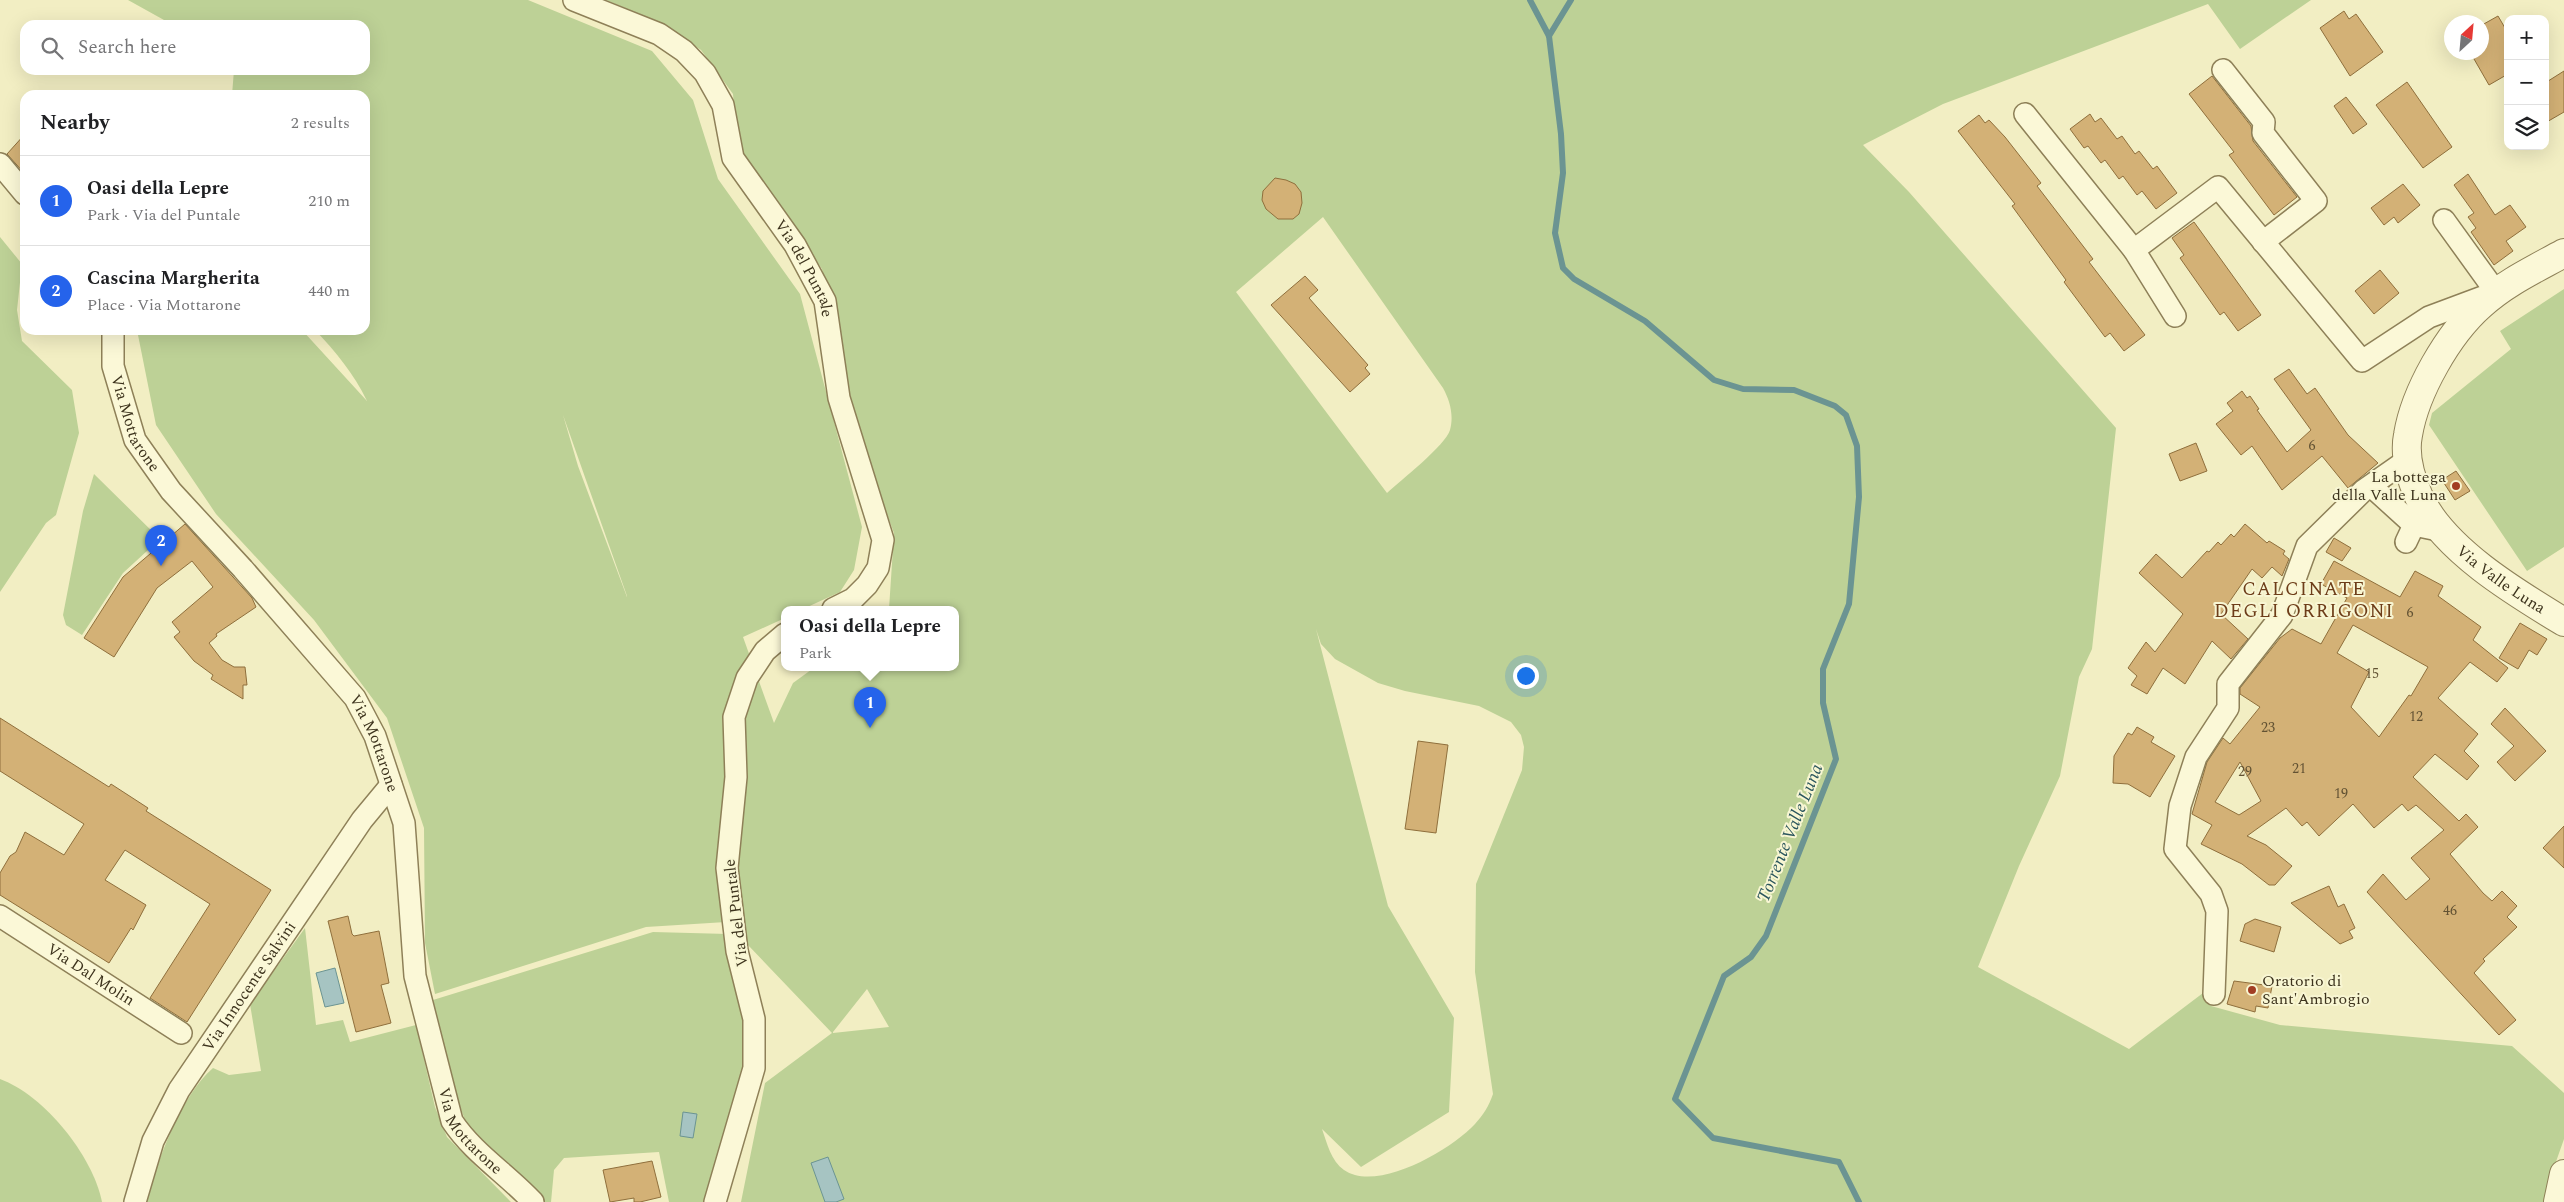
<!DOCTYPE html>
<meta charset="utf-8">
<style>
body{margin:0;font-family:Spectral,serif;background:#f2f2f2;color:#202124}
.controls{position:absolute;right:15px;top:15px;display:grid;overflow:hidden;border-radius:10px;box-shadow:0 5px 20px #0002}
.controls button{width:45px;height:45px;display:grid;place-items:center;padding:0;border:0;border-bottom:1px solid #e0e0e0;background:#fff;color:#202124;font:25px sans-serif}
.compass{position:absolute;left:2444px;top:15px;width:45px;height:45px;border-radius:50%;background:#fff;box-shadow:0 5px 20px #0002;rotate:26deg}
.you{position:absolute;left:1525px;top:675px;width:18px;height:18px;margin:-12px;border:4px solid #fff;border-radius:50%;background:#1a73e8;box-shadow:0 0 0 8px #1a73e833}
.badge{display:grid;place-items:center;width:32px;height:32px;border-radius:50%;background:#2563eb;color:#fff;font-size:16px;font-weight:700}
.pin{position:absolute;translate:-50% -41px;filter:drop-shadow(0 1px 2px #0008)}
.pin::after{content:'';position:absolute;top:26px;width:18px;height:15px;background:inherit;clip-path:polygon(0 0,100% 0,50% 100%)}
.popup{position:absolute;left:781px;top:606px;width:178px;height:65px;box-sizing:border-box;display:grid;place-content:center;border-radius:10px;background:#fff;filter:drop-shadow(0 1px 4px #0005);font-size:16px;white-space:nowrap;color:#757577}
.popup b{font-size:19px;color:#202124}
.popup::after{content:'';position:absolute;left:50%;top:100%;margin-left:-10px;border:10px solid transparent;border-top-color:#fff}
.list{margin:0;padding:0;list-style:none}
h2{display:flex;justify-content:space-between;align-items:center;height:65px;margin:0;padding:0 20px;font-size:21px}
h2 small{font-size:16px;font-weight:400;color:#757577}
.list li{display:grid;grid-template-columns:32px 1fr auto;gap:15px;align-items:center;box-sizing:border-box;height:90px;padding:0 20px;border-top:1px solid #e0e0e0}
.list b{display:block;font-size:19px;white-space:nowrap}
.list p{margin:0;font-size:16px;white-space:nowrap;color:#757577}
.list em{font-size:16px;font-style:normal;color:#757577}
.icon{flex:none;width:28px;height:28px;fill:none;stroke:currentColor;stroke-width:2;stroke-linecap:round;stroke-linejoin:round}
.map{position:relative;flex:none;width:2564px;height:1202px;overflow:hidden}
.search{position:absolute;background:#fff;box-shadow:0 5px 20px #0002;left:20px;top:20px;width:350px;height:55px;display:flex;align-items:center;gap:12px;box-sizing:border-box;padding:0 18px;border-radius:15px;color:#757577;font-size:19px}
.panel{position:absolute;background:#fff;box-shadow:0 5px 20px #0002;left:20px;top:90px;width:350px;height:245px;border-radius:15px}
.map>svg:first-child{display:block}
.green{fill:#bdd196;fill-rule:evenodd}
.water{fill:#a6c4c2;stroke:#6b9492}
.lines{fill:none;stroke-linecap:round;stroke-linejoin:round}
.stream{stroke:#6b9492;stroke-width:6}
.building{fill:#d3b176;stroke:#8f6f3c;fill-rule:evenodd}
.minor-casing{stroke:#8e8058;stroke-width:24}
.tertiary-casing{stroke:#8e8058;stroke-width:30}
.minor{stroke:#fbf8d7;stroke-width:21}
.tertiary{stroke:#fbf8d7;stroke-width:28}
.poi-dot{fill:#a23d23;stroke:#f8f6d3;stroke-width:2}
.labels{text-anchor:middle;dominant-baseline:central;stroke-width:4;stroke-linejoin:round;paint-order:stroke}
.number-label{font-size:14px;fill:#625233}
.street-label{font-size:16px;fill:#3d331d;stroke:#f8f6d3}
.poi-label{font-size:16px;fill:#3d331d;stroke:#f8f6d3;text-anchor:end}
.water-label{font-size:18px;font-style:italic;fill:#2b565d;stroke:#f8f6d3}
.quarter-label{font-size:19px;letter-spacing:1px;fill:#6d3d19;stroke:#f8f6d3}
</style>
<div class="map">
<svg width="2564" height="1202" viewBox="0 0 2564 1202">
<rect width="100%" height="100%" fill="#f2eec3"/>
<g class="green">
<path d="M128,0H528L652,51L693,100L718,179L800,294L862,527L854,570L840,592L803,609H785V618L743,637L774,723L793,683L815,667H955V609H889L894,533L854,426L822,269L737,145L733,94L701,50L659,22L606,0H2311L2240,49L2208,4L1943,104L1863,145L1909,192L2116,428L2092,649L2079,677L2060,776L2019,866L1978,967L2129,1049L2203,993L2211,1006L2280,1025L2512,1046L2564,1093V1139L2546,1190L2545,1202H741L765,1083L832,1033L726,922L646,927L435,994L425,943L424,828L387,718L314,620L216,514L156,425L137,330H302L367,401C354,374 336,352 315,330H365V95H232L234,70H365V25H173ZM1323,217L1443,388C1450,401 1454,415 1450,430C1446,445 1400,481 1387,493L1236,292ZM563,415L627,596V597L578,466ZM1316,629L1321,644L1335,659L1378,683L1405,691L1479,706L1511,722L1521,735L1524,747L1522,770L1476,884L1475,972L1493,1094C1489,1106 1483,1115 1475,1124C1451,1150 1377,1193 1344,1170C1331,1161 1327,1143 1322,1129L1361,1167L1449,1112L1454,1018L1388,906ZM867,989L889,1027L833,1033V1032Z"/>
<polygon points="0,237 22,264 17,310 22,341 72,390 79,433 56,515 46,523 0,592"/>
<polygon points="2564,289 2564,547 2527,571 2429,425 2432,413 2511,349 2500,331"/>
<polygon points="94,474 160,539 123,573 82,635 66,625 63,615 83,511"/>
<path d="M305,928L316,1025L343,1020L350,1042L416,1025L435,1107L447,1137L511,1202H146C158,1160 180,1097 213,1068L229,1075L261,1071L250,1004Z"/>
<polygon points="653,932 728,934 747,1033 746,1073 709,1202 669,1202 659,1152 564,1158 554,1170 551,1202 544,1202 519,1176 469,1131 454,1090 433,1000"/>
<path d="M0,1079C44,1095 93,1156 102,1202H0Z"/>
</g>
<g class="water">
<polygon points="335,968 344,1003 325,1007 316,973"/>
<polygon points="683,1112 697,1114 693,1138 680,1136"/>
<polygon points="828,1157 844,1199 836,1202 825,1202 811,1163"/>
</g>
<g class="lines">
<g class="stream">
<polyline points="1530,0 1549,36 1561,134 1563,173 1555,233 1563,268 1574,279 1645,321 1714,380 1743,389 1794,390 1835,406 1846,415 1857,446 1859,497 1849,604 1823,669 1823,703 1836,759 1766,936 1751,957 1724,976 1675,1099 1713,1138 1839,1162 1859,1202"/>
<polyline points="1549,36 1571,0"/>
</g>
</g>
<g class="building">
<polygon points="2344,11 2349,19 2356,14 2383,52 2350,76 2320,28"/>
<polygon points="2498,16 2508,33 2508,74 2489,85 2470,52 2482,52 2482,25"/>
<polygon points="2564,71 2564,112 2545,123 2545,83"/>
<polygon points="2212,76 2251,126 2253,141 2297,197 2274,215 2229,155 2234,152 2189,94"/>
<polygon points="2407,82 2452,147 2423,168 2376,105"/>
<polygon points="2346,97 2367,124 2353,134 2334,106"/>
<polygon points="2090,114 2095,122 2101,118 2117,139 2122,136 2135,154 2139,151 2153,169 2157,166 2177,193 2156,209 2142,191 2137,195 2123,176 2119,179 2105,160 2101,163 2088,146 2084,148 2070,129"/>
<polygon points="1979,115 1985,123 1989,120 2005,137 2041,183 2037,186 2093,259 2089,262 2145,335 2124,351 2110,333 2105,337 2064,282 2066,280 2012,206 2015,204 1958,131"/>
<polygon points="25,134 25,174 7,154"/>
<polygon points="2468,174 2495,215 2510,205 2526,227 2506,241 2513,251 2494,265 2471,232 2476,228 2468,217 2474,213 2454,185"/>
<polygon points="1275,178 1286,180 1295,184 1301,192 1302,203 1299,214 1293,219 1278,219 1266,209 1262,200 1263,191"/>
<polygon points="2403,184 2420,205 2398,223 2394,217 2384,225 2371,208"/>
<polygon points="2194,222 2261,315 2238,331 2224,312 2220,315 2180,258 2184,255 2172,238"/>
<polygon points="2380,270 2399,293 2374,314 2355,291"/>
<polygon points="1305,276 1318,290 1309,298 1368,365 1365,368 1370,374 1350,392 1271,305"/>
<polygon points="2289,369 2307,394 2315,388 2348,435 2378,463 2348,488 2322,456 2282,490 2252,446 2241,455 2216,424 2233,411 2227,403 2242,391 2247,398 2250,396 2259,409 2257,410 2287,452 2311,430 2274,379"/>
<polygon points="2196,443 2207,471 2180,481 2169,454"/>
<polygon points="2456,471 2470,491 2455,500 2442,480"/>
<polygon points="185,524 252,598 256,607 216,634 217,636 209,643 222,660 234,667 245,667 247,685 243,685 243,699 211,679 213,675 194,661 174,637 180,632 172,622 213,587 192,561 157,588 114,657 84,638 123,577"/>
<polygon points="2245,524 2267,543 2269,541 2285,551 2283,554 2289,559 2282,576 2272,567 2262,578 2252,569 2221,614 2248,639 2231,659 2212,641 2185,684 2163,668 2147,694 2131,685 2137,676 2128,668 2146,642 2155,652 2183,614 2139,573 2156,554 2182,578 2207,551 2209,552 2218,542 2221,545 2231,534 2234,537"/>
<polygon points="2334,538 2351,548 2342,561 2326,552"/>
<path d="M2334,561L2400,597L2415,571L2443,586L2438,596L2481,627L2473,640L2508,668L2497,682L2470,662L2438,698L2478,734L2464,751L2479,766L2467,780L2435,754L2413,777L2459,821L2466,814L2478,827L2450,854L2483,893L2492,901L2502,891L2517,906L2507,917L2517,927L2483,959L2485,961L2474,973L2516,1020L2499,1035L2367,892L2383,874L2406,900L2430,879L2411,858L2444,830L2416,805L2408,811L2402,804L2374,828L2353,804L2319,836L2307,822L2302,826L2286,808L2247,836L2266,845L2292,866L2275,885H2269L2242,864L2201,844L2212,825L2192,814L2207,762L2223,738L2230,744L2260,707L2240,694V688L2280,638L2292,629L2321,644L2347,598L2321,584ZM2353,625L2428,667L2411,696L2409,695L2379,737L2351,707L2369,672L2337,653ZM2240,762L2261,801L2239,815L2215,802Z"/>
<polygon points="2520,623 2547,639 2537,655 2529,650 2518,669 2499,658"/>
<polygon points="2505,708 2546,751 2515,781 2497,762 2514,746 2491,724"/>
<polygon points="0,718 109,787 111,784 148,808 146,811 271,890 187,1022 150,998 210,904 125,850 105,880 146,905 133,930 131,928 109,963 0,895 0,873 10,856 16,852 25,832 64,855 84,824 0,771"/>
<polygon points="2137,727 2154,737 2151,742 2175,756 2150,797 2128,784 2113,783 2114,756 2128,733 2132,735"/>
<polygon points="1418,741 1448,745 1436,833 1405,829"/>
<polygon points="2564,826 2564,868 2543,848"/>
<polygon points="2329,886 2338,907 2344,904 2355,928 2349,931 2353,938 2340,944 2291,903"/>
<polygon points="348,916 352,934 354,936 379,931 389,983 381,985 391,1023 356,1032 328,921"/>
<polygon points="2255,919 2281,927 2274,952 2240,941 2245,924"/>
<polygon points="2234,981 2272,986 2268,1008 2256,1006 2255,1012 2227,1004"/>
<polygon points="652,1161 661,1197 640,1202 634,1202 634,1198 610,1202 603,1170"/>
</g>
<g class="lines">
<defs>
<g id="minor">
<path id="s1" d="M574,0L659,34L684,51L705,73L723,105L733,158L795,245L825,301L839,398L883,540L878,568L867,585L853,599L833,609"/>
<polyline points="2223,70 2264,122 2263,133 2316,201 2263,242"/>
<polyline points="2025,114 2134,250 2218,187 2362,361 2429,317 2496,292 2444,220"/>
<polyline points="0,164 25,194"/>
<polyline points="2134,250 2175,316"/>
<path id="s2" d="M113,330V366L135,440L171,491L243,569L355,698L375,736L404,823L415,976L452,1121C473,1153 507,1174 533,1202"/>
<polyline points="2371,486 2414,525 2443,531"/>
<polyline points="2406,542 2414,525"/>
<path id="s3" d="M0,916L181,1033"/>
<polyline points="2214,994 2217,911 2211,894 2175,849 2180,806 2196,757 2228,708 2228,684 2282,615 2307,546 2364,490 2407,460"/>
<path id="s4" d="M135,1202L153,1141L179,1090L362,820L391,785"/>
<polyline points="715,1202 754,1068 754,1019 737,951 727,868 736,777 734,717 747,678 765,651 785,634"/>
</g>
<g id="tertiary">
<path id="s5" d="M2564,253C2535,269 2505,283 2481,305C2448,334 2415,392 2408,435C2404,455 2411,479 2419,497C2444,550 2516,593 2564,622"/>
<polyline points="2558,1202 2564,1174"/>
</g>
</defs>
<use href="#minor" class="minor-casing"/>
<use href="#tertiary" class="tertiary-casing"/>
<use href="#minor" class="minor"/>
<use href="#tertiary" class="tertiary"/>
</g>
<g class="poi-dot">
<circle cx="2456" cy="486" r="5"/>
<circle cx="2252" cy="990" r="5"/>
</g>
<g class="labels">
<g class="number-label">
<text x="2312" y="445">6</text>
<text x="2410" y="612">6</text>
<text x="2372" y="673">15</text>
<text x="2416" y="716">12</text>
<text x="2268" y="727">23</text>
<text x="2299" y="768">21</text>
<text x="2245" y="771">29</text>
<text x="2341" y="793">19</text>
<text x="2450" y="910">46</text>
</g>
<g class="street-label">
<text stroke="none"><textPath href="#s1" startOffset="375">Via del Puntale</textPath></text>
<text stroke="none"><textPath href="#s2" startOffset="98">Via Mottarone</textPath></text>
<text stroke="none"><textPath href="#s5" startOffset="431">Via Valle Luna</textPath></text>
<text stroke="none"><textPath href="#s2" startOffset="502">Via Mottarone</textPath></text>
<text transform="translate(736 913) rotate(-97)">Via del Puntale</text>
<text stroke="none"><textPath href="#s3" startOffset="108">Via Dal Molin</textPath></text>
<text stroke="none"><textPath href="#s4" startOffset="246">Via Innocente Salvini</textPath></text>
<text stroke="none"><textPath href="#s2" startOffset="908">Via Mottarone</textPath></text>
</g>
<g class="poi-label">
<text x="2446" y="477">La bottega<tspan x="2446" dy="18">della Valle Luna</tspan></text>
<text x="2262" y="981" text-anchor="start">Oratorio di<tspan x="2262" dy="18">Sant'Ambrogio</tspan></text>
</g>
<g class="water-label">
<text transform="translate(1790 833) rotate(-68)">Torrente Valle Luna</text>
</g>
<g class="quarter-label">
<text x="2304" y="589">CALCINATE<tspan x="2304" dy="22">DEGLI ORRIGONI</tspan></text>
</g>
</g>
</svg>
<div class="controls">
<button>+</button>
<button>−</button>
<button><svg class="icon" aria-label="layers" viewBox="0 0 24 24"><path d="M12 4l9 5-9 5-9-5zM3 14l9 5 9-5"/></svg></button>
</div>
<svg class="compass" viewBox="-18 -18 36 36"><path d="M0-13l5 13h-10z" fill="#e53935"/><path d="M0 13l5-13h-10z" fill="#757577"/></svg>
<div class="you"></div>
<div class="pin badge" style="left:870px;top:728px">1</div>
<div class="popup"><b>Oasi della Lepre</b>Park</div>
<div class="pin badge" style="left:161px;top:566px">2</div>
<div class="search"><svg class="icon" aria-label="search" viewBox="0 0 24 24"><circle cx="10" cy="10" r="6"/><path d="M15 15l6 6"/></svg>Search here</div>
<section class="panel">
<h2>Nearby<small>2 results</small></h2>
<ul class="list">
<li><span class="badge">1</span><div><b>Oasi della Lepre</b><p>Park · Via del Puntale</p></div><em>210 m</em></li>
<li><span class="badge">2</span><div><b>Cascina Margherita</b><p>Place · Via Mottarone</p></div><em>440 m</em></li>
</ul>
</section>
</div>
